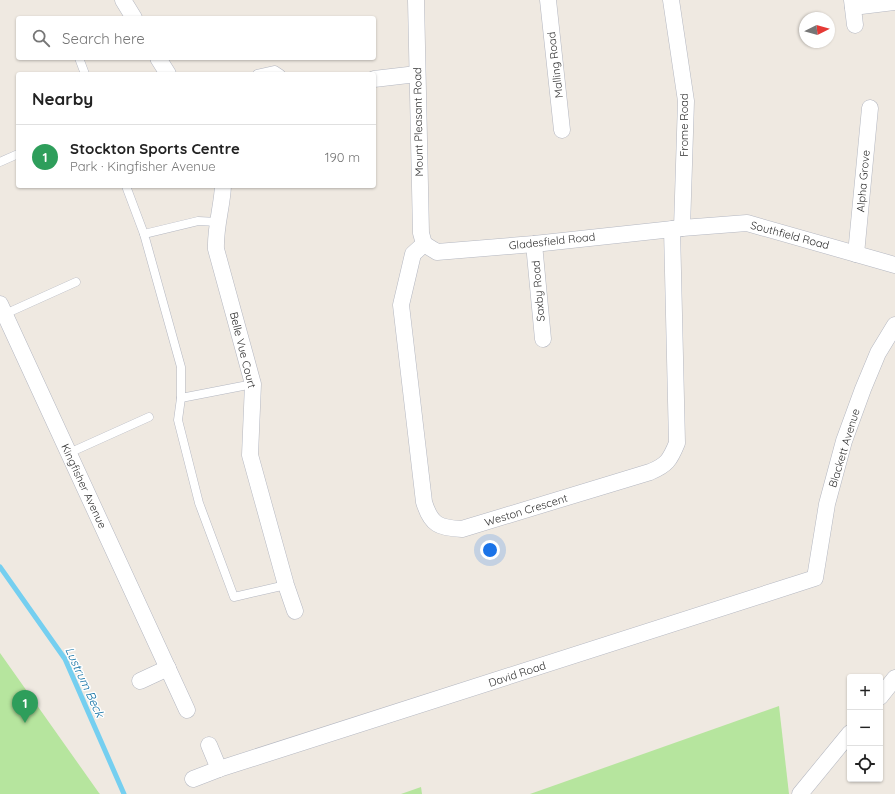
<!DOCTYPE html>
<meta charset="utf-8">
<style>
body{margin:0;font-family:Quicksand,sans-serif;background:#f2f2f2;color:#222}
.controls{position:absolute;right:12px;bottom:12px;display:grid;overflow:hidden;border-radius:4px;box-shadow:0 1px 3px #0004}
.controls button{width:36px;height:36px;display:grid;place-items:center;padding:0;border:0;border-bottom:1px solid #e0e0e0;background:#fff;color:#222;font:20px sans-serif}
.compass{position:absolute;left:799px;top:12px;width:36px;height:36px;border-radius:50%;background:#fff;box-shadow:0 1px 3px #0004;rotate:85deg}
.you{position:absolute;left:490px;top:550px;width:14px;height:14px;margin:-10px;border:3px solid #fff;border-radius:50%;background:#1a73e8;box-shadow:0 0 0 6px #1a73e833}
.badge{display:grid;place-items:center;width:26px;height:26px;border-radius:50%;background:#4264fb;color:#fff;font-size:13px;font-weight:700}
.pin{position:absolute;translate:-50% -33px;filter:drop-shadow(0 1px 2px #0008)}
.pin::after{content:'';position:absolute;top:21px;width:14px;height:12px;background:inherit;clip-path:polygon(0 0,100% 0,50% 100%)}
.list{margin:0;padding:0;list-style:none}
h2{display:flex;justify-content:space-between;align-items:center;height:52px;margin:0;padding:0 16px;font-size:17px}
h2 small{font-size:13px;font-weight:400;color:#767676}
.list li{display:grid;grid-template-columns:26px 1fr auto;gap:12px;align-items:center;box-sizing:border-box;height:64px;padding:0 16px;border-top:1px solid #e0e0e0}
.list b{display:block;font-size:15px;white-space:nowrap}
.list p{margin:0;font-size:13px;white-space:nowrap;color:#767676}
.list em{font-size:13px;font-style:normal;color:#767676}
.icon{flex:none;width:22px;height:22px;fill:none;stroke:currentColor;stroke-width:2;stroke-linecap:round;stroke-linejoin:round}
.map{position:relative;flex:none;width:895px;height:794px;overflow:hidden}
.search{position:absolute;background:#fff;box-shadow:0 1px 3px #0004;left:16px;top:16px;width:360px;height:44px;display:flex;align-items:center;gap:10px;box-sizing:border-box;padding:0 14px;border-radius:4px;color:#767676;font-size:15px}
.panel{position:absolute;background:#fff;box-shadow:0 1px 3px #0004;left:16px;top:72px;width:360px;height:116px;border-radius:4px}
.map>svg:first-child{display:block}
.green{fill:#b6e59e}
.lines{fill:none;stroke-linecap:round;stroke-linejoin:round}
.stream{stroke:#75cff0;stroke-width:5}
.lane-casing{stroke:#b4b7c1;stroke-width:9}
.street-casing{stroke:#b4b7c1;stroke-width:17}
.lane{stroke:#fff;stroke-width:8}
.street{stroke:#fff;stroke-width:16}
.labels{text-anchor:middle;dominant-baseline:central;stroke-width:3;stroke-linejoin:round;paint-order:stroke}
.street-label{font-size:11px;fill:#2e2e2e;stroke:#fff}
.water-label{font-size:12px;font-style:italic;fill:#0d6fa3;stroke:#fff}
</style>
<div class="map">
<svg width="895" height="794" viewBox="0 0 895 794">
<rect width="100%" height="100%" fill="#efe9e1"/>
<g class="green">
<polygon points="0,653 99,793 100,794 0,794"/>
<polygon points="779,706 789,794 530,794"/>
<polygon points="421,787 422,794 401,794"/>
</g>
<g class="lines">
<polyline class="stream" points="0,567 65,659 124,794"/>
<defs>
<g id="lane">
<polyline points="79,58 85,74"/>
<polyline points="257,74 275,70 281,74"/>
<polyline points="0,162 18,154"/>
<polyline points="126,186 144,234"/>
<polyline points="5,314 76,282"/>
<polyline points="253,384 181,398 178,420 199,503 234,597 286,585"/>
<polyline points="181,398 181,367 144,234 198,221 218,222"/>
<polyline points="69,453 149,417"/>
</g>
<g id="street">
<polyline points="123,0 134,18"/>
<polyline points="416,0 421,233 424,244"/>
<polyline points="548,0 562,130"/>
<polyline points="671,0 686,101 682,228"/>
<polyline points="852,0 855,25"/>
<polyline points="853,7 895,2"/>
<polyline points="158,58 168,74"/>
<polyline points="374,79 417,74"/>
<path d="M223,186C222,207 215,228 216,249L253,384L250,455L286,585L295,611"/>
<path d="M424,244L413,254L401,305L424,502C431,525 439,528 462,529L650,472C667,465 670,460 677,443L672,229"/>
<polyline points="424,244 437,252 534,244 682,228 747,223 895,265"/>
<polyline points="534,244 543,339"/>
<polyline points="856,254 870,108"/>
<polyline points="0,304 187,710"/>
<polyline points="140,681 168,668"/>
<polyline points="880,697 895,678"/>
<polyline points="209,745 219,769"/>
<polyline points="193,779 219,769 815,578 827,504 844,441 863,389 878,353 895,325"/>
<polyline points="800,794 850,733"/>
</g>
</defs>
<use href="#lane" class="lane-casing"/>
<use href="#street" class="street-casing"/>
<use href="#lane" class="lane"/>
<use href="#street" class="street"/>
</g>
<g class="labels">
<g class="street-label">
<text transform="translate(555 65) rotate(-97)">Malling Road</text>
<text transform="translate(418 122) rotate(-91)">Mount Pleasant Road</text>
<text transform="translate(684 125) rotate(-90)">Frome Road</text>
<text transform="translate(863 181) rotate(-85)">Alpha Grove</text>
<text transform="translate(790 235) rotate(15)">Southfield Road</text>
<text transform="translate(552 241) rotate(-6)">Gladesfield Road</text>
<text transform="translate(538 291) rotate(-95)">Saxby Road</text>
<text transform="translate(243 350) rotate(76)">Belle Vue Court</text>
<text transform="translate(844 448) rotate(-73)">Blackett Avenue</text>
<text transform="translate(84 486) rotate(65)">Kingfisher Avenue</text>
<text transform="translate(526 510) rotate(-17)">Weston Crescent</text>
<text transform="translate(517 674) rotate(-18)">David Road</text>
</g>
<g class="water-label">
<text transform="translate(85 682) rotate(65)">Lustrum Beck</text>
</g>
</g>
</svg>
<div class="controls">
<button>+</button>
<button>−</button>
<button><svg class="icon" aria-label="locate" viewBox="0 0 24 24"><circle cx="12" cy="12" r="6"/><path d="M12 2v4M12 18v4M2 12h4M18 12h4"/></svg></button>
</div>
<svg class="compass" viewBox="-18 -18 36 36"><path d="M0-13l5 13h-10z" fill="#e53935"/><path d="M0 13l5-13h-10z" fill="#767676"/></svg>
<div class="you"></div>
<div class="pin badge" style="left:25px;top:723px;background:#2e9e5b">1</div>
<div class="search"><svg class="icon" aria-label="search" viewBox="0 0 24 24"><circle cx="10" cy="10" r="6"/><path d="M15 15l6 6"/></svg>Search here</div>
<section class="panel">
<h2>Nearby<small></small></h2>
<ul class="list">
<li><span class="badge" style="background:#2e9e5b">1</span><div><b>Stockton Sports Centre</b><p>Park · Kingfisher Avenue</p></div><em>190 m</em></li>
</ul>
</section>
</div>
